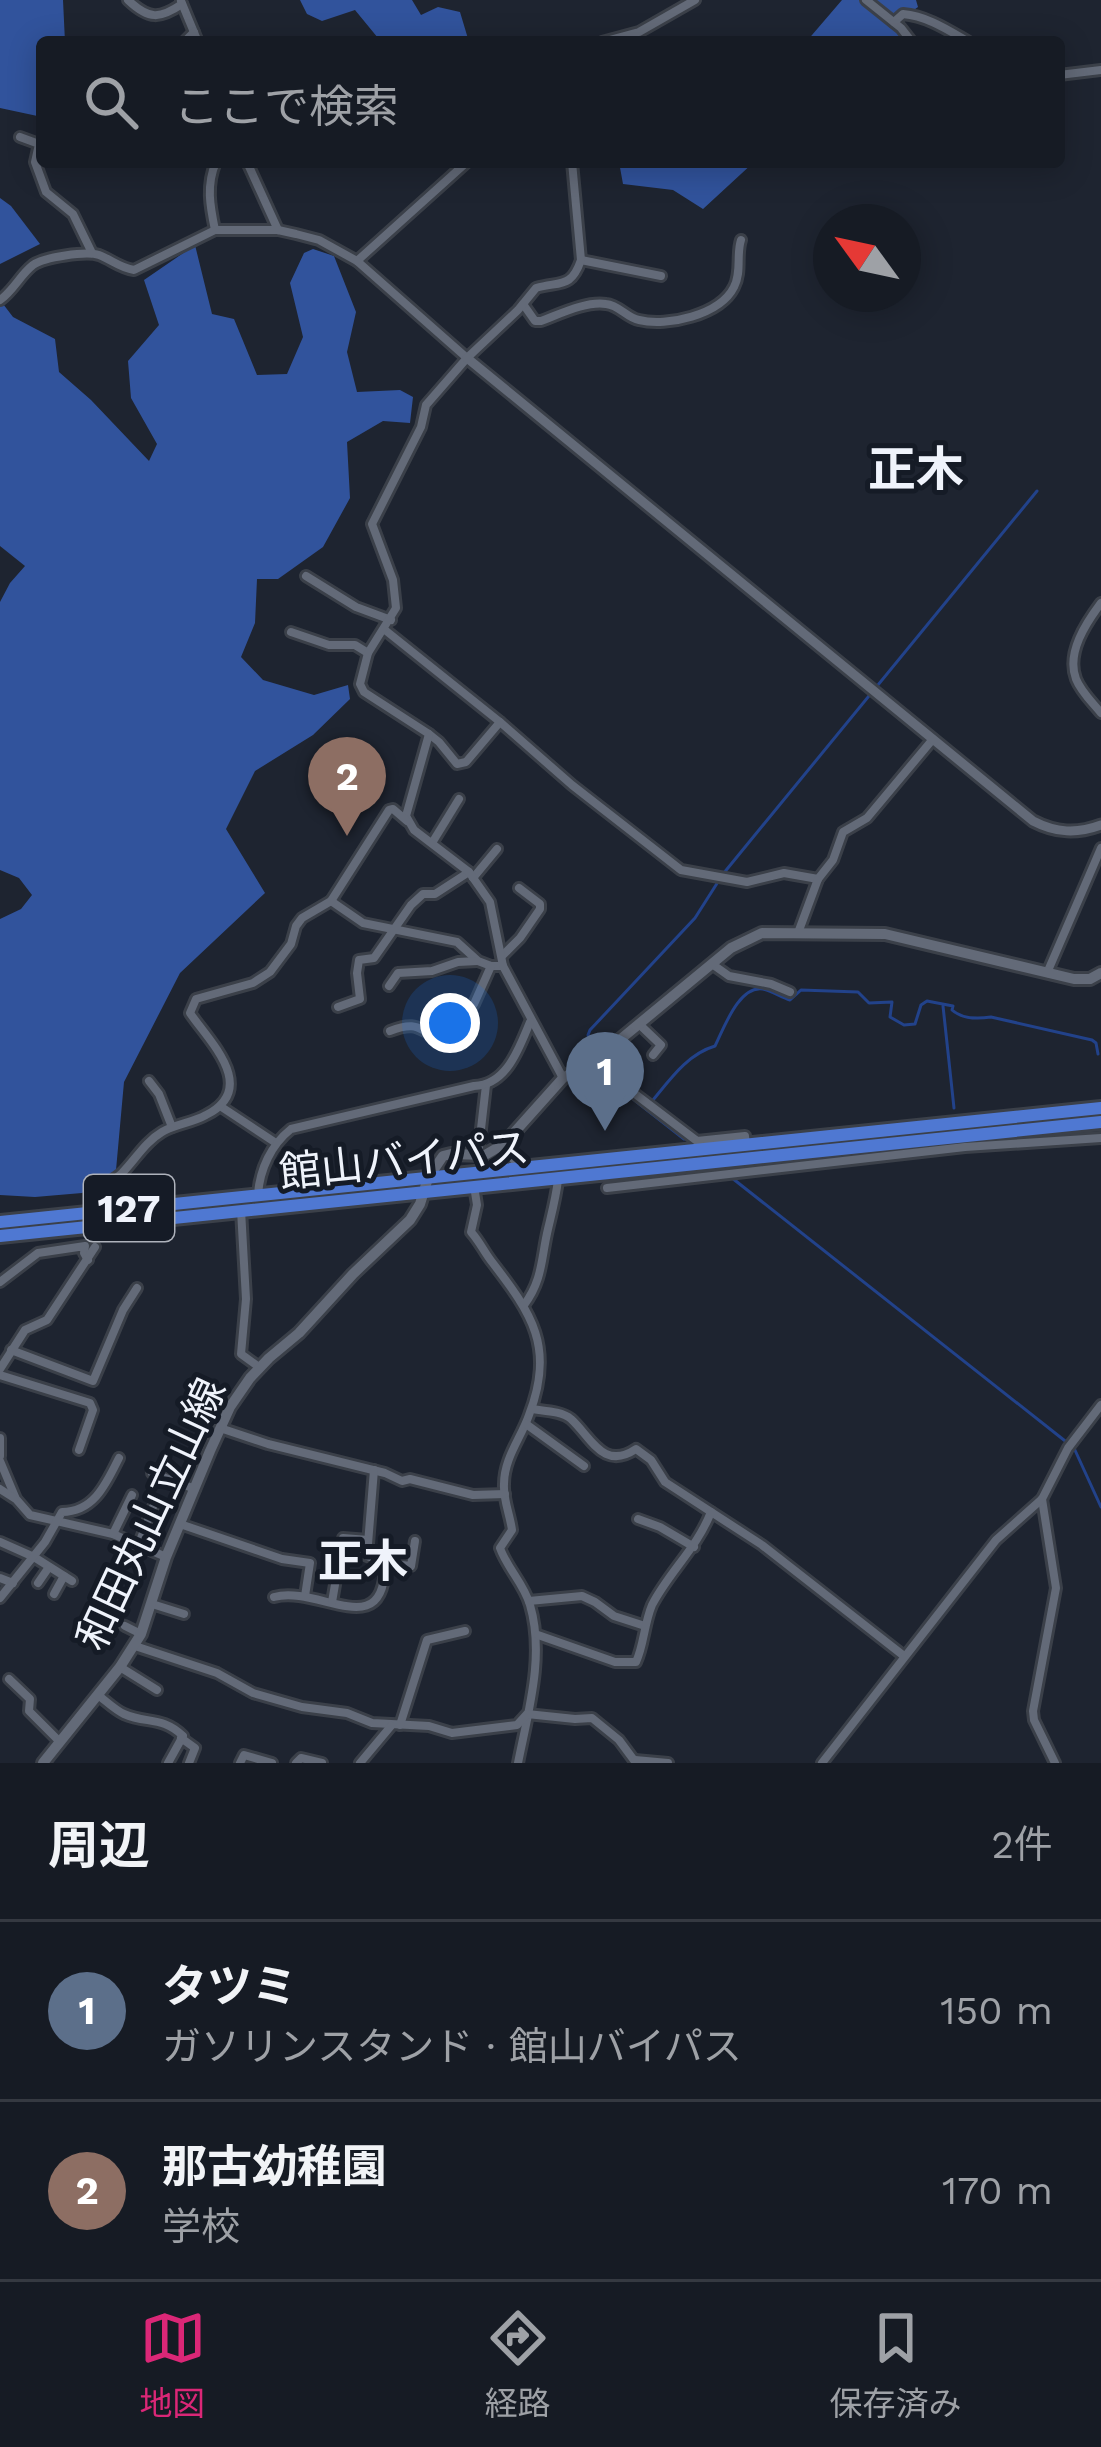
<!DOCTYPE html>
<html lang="ja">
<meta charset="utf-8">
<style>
body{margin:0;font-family:"Work Sans","Noto Sans JP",sans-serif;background:#232831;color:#f1f3f6}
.compass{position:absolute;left:813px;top:204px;width:108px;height:108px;border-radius:50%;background:#161b24;box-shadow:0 6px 30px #0003;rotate:303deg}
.you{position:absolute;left:450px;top:1023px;width:42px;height:42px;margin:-30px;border:9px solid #fff;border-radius:50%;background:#1a73e8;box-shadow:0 0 0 18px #1a73e833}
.badge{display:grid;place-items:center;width:78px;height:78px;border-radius:50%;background:#db2777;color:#fff;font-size:39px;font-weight:700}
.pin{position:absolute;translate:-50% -99px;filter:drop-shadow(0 3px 6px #0008)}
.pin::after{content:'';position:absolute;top:63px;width:42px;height:36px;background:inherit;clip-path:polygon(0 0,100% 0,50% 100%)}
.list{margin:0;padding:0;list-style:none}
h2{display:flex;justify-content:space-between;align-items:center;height:156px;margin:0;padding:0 48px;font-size:51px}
h2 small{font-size:39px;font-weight:400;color:#9ea1a6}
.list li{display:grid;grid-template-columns:78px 1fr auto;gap:36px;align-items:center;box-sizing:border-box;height:180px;padding:0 48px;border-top:3px solid #353941}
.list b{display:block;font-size:45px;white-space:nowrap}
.list p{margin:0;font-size:39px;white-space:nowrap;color:#9ea1a6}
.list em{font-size:39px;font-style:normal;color:#9ea1a6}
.icon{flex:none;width:66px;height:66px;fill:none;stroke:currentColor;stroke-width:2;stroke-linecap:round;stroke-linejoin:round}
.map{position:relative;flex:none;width:1101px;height:1763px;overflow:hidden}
.search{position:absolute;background:#161b24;box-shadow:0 6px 30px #0003;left:36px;right:36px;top:36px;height:132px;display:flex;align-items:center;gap:30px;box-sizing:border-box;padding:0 42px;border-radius:12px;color:#9ea1a6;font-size:45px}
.sheet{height:516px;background:#161b24}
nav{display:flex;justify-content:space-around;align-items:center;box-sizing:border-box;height:168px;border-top:3px solid #353941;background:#161b24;font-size:33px;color:#9ea1a6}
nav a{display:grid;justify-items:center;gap:6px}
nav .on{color:#db2777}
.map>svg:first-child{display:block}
.forest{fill:#31539c}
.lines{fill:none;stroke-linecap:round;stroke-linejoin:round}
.stream{stroke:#22428a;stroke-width:3}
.minor-tunnel{stroke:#3d434e;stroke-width:8;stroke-dasharray:8 4;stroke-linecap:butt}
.minor-casing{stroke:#3b4049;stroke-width:14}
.tertiary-casing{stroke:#3b4049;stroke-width:15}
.secondary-casing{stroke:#3b4049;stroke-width:16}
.trunk-casing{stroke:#3b4049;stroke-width:18}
.minor{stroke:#636a78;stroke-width:8}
.tertiary{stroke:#636a78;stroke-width:9}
.secondary{stroke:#636a78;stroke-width:10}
.trunk{stroke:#4f78d2;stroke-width:12}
.labels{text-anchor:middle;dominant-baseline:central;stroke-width:10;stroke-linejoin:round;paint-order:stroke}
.shield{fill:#151b26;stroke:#aeb2bb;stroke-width:3}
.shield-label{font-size:39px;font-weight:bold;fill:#eff3fb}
.street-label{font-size:42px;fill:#eff3fb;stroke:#151b26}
.neighbourhood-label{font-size:45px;font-weight:bold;fill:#eff3fb;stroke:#151b26}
.quarter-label{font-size:48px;font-weight:bold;fill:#eff3fb;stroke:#151b26}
</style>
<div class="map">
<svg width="1101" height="1763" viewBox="0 0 1101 1763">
<rect width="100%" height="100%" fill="#1e2430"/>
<g class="forest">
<polygon points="0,0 63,0 65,42 42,42 42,117 0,108"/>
<polygon points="300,0 412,0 421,15 438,7 460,12 469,42 374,42 378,38 355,10 322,21 307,14"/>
<polygon points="842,0 916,0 918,7 891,26 905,42 806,42"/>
<polygon points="619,162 754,162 703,209 673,190 623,184"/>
<polygon points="0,198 11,206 40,244 0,264"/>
<polygon points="195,245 212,314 234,319 257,375 287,374 303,337 290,283 304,253 313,249 334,256 356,312 347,352 357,392 400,390 413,397 410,423 383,421 347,442 350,498 323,547 278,579 257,579 255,623 241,657 263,680 314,695 348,685 350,699 313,735 255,771 226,829 265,893 180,973 124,1082 116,1170 82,1193 35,1197 0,1195 0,919 21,909 32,895 19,878 0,870 0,602 10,583 25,566 0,546 0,300 13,317 55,339 59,372 91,400 149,461 157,444 131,398 128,361 159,325 144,280"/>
</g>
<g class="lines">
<g class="stream">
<polyline points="943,1006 954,1108"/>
<polyline points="593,1055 588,1035 590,1030 695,918 723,874 1037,491"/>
<polyline points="598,1065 614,1084 684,1139"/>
<path d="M653,1100C671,1078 688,1054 715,1046C724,1028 739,985 763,989C772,991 781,997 790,1000L801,990L858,992L869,1003L892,1002L890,1017L904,1025L915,1024L921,1005L927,1001L953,1006L952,1010C962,1019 978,1019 991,1017L1092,1040L1096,1043L1098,1054"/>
<polyline points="732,1178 1074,1448 1101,1507"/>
</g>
<polyline class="minor-tunnel" points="93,1196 98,1240 95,1247"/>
<defs>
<g id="minor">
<path d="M128,0C149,20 160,19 182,4"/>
<polyline points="866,0 901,28 912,42"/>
<polyline points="181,1 198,42"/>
<path d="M894,22L903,14C927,16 948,30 969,42"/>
<polyline points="184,42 194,32"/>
<polyline points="602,42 639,32 695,0"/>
<polyline points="1059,75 1101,70"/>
<polyline points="20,137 39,144 35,162 46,192 73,214 92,253"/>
<polyline points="247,162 278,230"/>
<path d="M215,230C210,206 206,185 216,162"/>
<polyline points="581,260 661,276"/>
<polyline points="357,261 467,162"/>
<path d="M0,300C14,290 20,275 33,265C44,257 86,251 99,255C112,260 120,268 134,270L215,230H278L296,234L319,240L357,261L467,358"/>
<path d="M523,304L535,321H541C560,314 586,301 606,304C619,305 627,318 639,320C667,327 720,315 734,287C742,272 736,255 741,240"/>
<polyline points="306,576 356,607 391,620"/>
<path d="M1101,603C1086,623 1066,653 1076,679C1081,692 1093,703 1101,713"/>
<polyline points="385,630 500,722 572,785 681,870 747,882 784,873 818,879"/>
<polyline points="291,632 329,645 355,645 368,653"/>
<polyline points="429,734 439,742 457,764 466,762 500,722"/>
<polyline points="432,843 459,799"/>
<polyline points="473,878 497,849"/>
<polyline points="331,901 363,923 457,942 478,961 491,966 503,966"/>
<polyline points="798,933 818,879 833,860 843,832 867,818 933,739"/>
<polyline points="502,956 520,938 540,909 540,904 519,888"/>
<polyline points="712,964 729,976 771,984 790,992"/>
<polyline points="1047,973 1101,848"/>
<polyline points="389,986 398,973 432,971 458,962 477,961"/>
<polyline points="338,1007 360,999 357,973 359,960 374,958 411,905 423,894 435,894 469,872"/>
<polyline points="639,1024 661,1045 653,1055"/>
<path d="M390,1031C424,1018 418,1036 445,1036L474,1004L491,966"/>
<polyline points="599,1057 622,1084 697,1141 745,1136 746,1146"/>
<path d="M563,1078L503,966L490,902L469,872L414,830L406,816L429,734L364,692L360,684L368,653L396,608L393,580L372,524L421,427L426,405L467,358L518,310L536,288C560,281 571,289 581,260L572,162"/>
<polyline points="149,1081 159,1094 172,1127"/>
<polyline points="220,1106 276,1143"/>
<polyline points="504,1144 518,1167"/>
<polyline points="478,1155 486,1085"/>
<path d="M474,1186L477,1205L471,1232C480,1242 484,1252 492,1262C532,1314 555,1347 529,1415C521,1438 504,1458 504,1484C503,1499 510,1515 512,1530L500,1548C507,1568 524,1584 530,1605C545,1656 528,1712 518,1763"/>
<polyline points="607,1188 965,1147 1101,1138"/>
<path d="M258,1194C260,1169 271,1145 291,1129L474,1086C507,1085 519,1048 530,1022"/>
<path d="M93,1196C100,1184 112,1183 122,1173C135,1160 145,1142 162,1132C175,1124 192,1123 206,1115C260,1088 208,1040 190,1013L196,999L253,983L270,972L291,944L296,926L302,918L331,901L389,810L393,809L407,821"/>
<polyline points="241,1210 246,1299 241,1354 259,1367"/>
<polyline points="0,1282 38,1253 85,1246 84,1253 88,1260"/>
<path d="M524,1305C543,1280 541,1258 548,1229C552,1212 556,1197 558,1180"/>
<polyline points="11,1350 93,1381 123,1310 137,1288"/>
<polyline points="0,1369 25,1330 47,1320 95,1247"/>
<polyline points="0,1375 90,1403 93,1410 79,1450"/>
<path d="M532,1409C544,1411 561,1411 571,1419C591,1437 603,1471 636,1449L651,1460L665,1482L762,1545L904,1656"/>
<polyline points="526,1424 584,1466"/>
<polyline points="220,1428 268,1444 385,1473 402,1481 410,1479 473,1495 505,1494"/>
<polyline points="0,1438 0,1456"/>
<polyline points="0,1461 16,1499 30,1515 113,1534 166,1557"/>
<polyline points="152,1473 195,1489"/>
<polyline points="0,1489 14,1498"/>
<polyline points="1042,1499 1056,1588 1033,1711 1034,1720 1055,1763"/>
<polyline points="638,1519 660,1527 694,1547"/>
<polyline points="180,1524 282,1559 310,1563 305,1596"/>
<polyline points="113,1534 132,1495"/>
<polyline points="0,1542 34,1557 72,1581"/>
<polyline points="138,1546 153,1507"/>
<polyline points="383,1563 411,1566 415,1541"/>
<polyline points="0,1578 13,1583"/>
<polyline points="38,1583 49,1567"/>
<polyline points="54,1594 64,1576"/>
<path d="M274,1597C319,1585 383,1643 385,1567L378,1560L367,1556L374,1470"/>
<path d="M0,1598L45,1542L62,1512C94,1512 106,1484 119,1458"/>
<polyline points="529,1601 582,1596 595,1602 614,1616 645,1626"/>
<polyline points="332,1602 343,1538 368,1540"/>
<polyline points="152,1604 184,1614"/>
<polyline points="125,1626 141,1634"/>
<path d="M538,1635L615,1662H636C644,1645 644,1624 652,1605C669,1572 697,1548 711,1512"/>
<polyline points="135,1646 217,1673 253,1693 302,1707 347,1713 372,1723 429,1726 452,1733 517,1725 527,1714 575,1719 592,1718 619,1740 636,1763"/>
<polyline points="120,1667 157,1690"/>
<polyline points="9,1679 30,1699 29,1711 60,1742"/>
<path d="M98,1695C106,1701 115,1710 124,1714C147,1724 162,1716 183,1736L168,1763"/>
<polyline points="400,1725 427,1640 465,1631"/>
<polyline points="181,1738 195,1748 189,1763"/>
<polyline points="635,1760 668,1763"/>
<polyline points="240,1763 244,1755 272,1763"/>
<polyline points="296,1763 301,1758 322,1763"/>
<polyline points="360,1763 391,1726"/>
<polyline points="822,1763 996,1540 1042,1499 1068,1448 1101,1405"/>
</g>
<path id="tertiary" d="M467,358L1033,821C1056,833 1077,834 1101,825"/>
<polyline id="secondary" points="43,1763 120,1667 141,1634 166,1557 210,1451 230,1407 250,1378 269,1358 299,1333 353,1274 410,1220 420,1204 428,1178 443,1156 451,1154 485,1155 504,1144 563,1078 599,1057 731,948 762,933 885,934 1074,979 1090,979 1101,973"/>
<g id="trunk">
<polyline points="0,1222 1101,1108"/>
<polyline points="0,1236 1101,1122"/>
</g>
</defs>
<use href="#minor" class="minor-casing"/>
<use href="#tertiary" class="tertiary-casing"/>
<use href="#secondary" class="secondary-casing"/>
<use href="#trunk" class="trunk-casing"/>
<use href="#minor" class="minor"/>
<use href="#tertiary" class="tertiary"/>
<use href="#secondary" class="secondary"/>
<use href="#trunk" class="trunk"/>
</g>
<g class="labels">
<rect class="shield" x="84" y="1175" width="90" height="66" rx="9"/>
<g class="shield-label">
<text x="129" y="1208">127</text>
</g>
<g class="street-label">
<text transform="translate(404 1160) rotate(-6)">館山バイパス</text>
<text transform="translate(151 1514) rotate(-65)">和田丸山立山線</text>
</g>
<g class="neighbourhood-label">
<text x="363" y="1561">正木</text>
</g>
<g class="quarter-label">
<text x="916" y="469">正木</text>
</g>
</g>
</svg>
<svg class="compass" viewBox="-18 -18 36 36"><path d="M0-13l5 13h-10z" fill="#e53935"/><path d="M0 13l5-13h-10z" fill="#9ea1a6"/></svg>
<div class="you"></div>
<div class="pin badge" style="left:605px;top:1131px;background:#5c6f8a">1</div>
<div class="pin badge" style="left:347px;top:836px;background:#8d6e63">2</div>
<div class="search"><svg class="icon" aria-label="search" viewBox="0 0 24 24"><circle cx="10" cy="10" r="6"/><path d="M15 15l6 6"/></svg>ここで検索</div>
</div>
<section class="sheet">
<h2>周辺<small>2件</small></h2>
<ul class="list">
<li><span class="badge" style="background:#5c6f8a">1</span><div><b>タツミ</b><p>ガソリンスタンド · 館山バイパス</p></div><em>150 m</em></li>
<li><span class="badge" style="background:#8d6e63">2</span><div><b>那古幼稚園</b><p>学校</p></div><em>170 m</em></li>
</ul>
</section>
<nav>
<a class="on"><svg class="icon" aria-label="map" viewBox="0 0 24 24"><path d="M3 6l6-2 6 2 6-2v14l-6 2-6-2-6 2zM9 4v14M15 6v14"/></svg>地図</a>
<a><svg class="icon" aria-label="directions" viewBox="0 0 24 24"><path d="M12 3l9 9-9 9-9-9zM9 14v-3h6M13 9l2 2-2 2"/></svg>経路</a>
<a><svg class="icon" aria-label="saved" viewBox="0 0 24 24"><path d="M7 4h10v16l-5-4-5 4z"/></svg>保存済み</a>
</nav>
